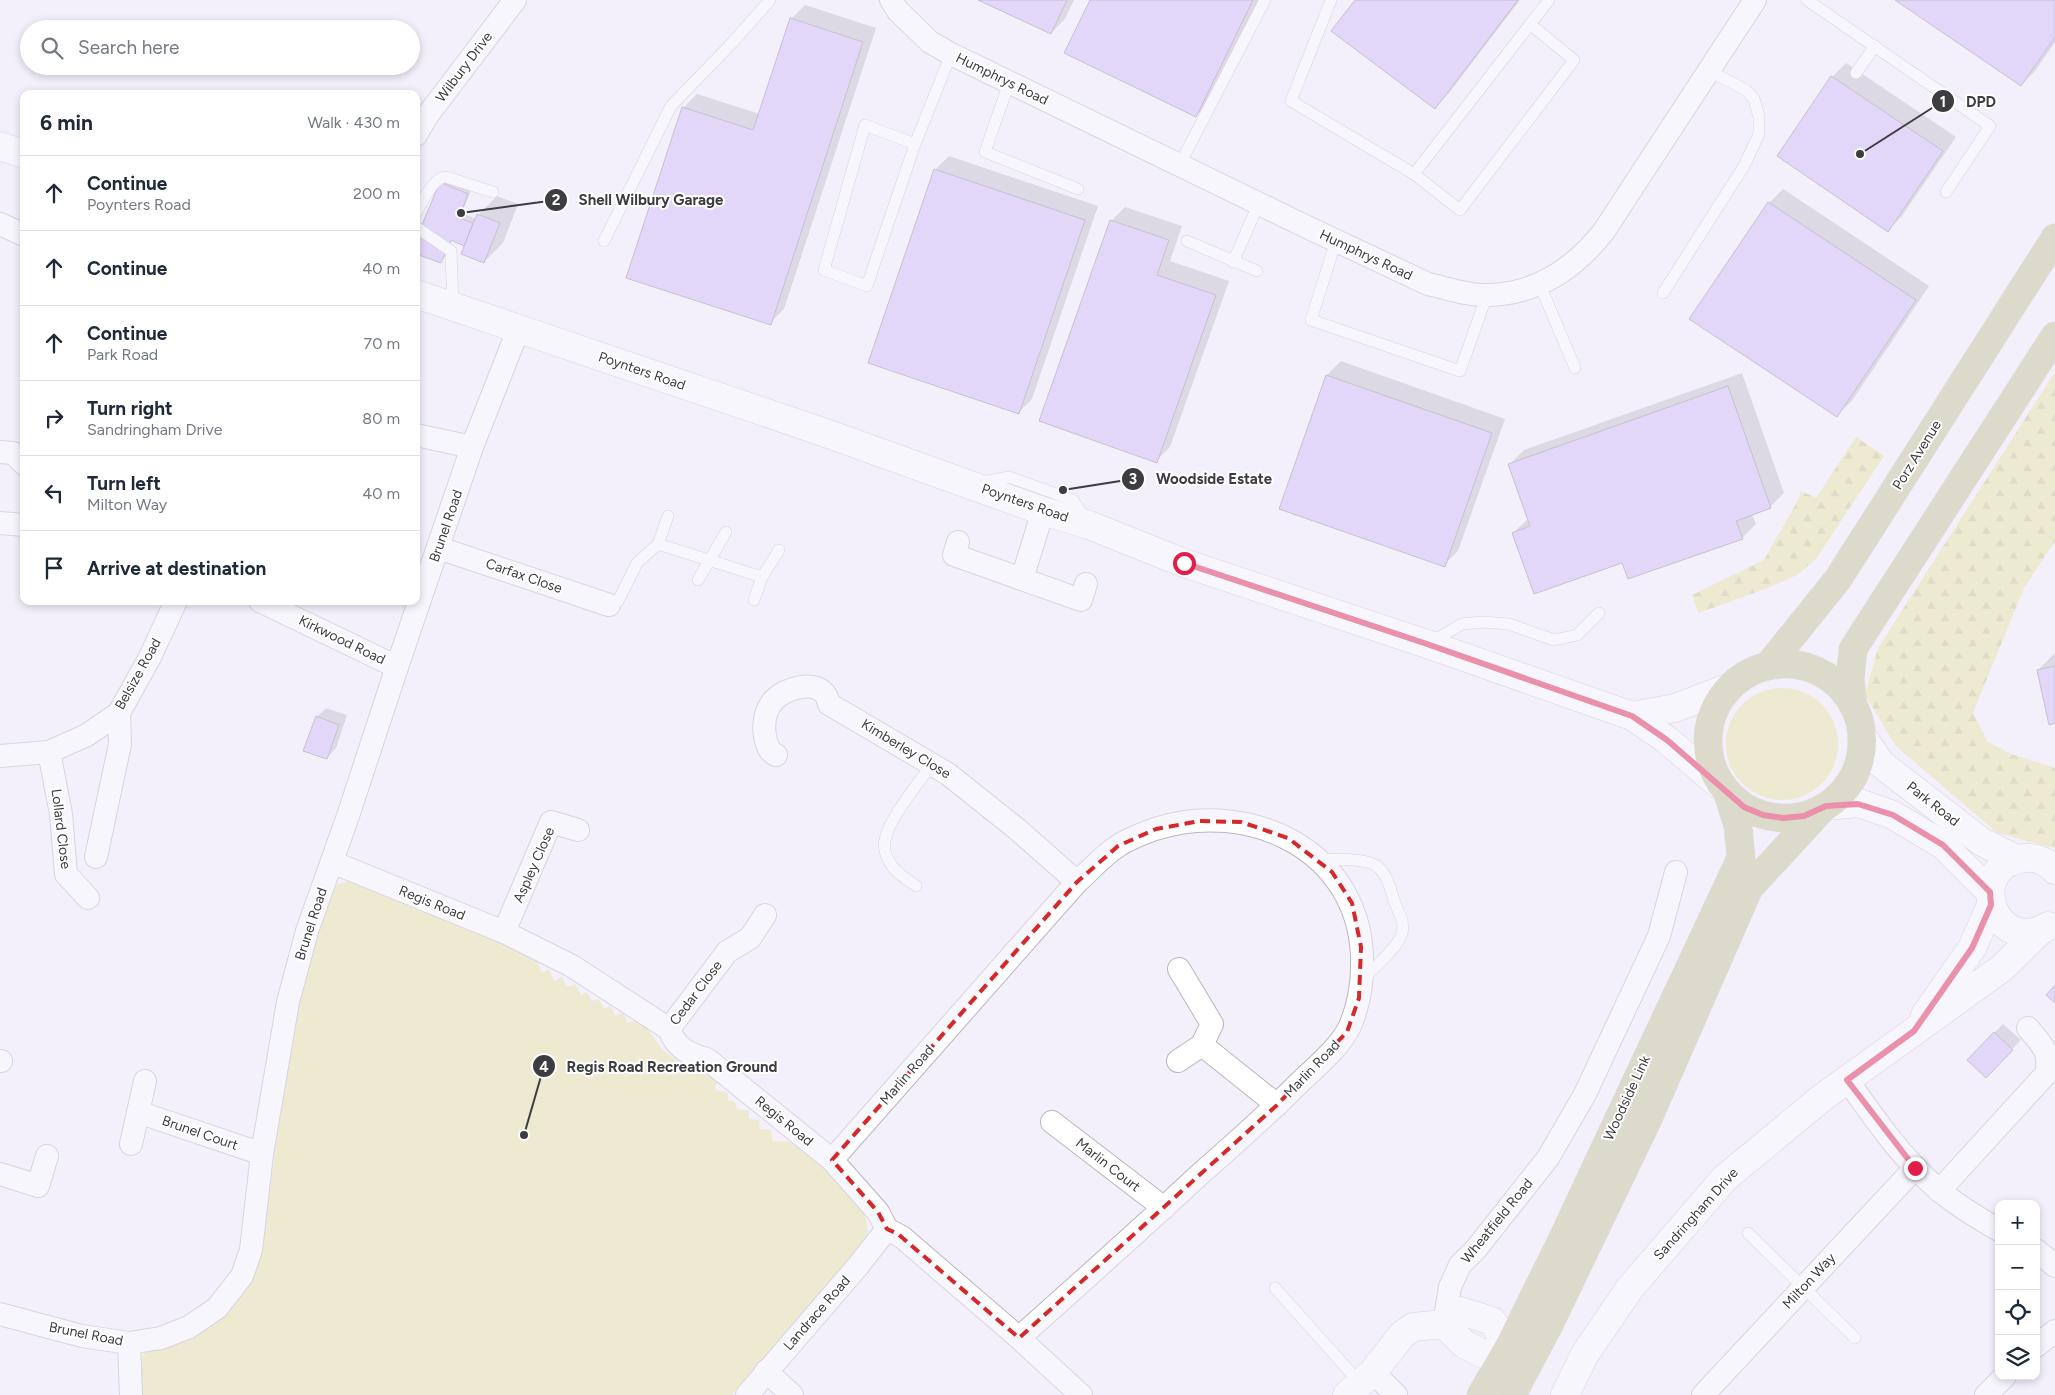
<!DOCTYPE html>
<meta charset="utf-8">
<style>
body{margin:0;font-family:Figtree,sans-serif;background:#f6f6f7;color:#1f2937}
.controls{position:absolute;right:15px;bottom:15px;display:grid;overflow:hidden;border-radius:10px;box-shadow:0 2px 8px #0003}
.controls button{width:45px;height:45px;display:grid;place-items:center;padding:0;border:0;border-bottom:1px solid #e0e1e3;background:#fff;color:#1f2937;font:25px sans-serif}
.stop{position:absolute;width:15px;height:15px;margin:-11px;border:4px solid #e11d48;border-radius:50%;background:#fff}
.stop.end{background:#e11d48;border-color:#fff;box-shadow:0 1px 5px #0008}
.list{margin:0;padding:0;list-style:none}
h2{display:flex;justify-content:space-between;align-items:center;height:65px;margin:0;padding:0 20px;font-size:21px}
h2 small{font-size:16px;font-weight:400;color:#747a83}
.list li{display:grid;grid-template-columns:32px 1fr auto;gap:15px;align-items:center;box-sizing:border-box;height:75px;padding:0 20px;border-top:1px solid #e0e1e3}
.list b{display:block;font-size:19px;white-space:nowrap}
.list p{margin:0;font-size:16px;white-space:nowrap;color:#747a83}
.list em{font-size:16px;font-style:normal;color:#747a83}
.icon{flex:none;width:28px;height:28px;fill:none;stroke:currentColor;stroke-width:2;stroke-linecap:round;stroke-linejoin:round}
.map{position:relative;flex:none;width:2055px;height:1395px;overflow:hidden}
.search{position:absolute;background:#fff;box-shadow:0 2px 8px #0003;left:20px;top:20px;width:400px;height:55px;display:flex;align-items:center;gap:12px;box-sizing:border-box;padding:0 18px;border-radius:28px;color:#747a83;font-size:19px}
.panel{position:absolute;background:#fff;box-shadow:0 2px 8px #0003;left:20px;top:90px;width:400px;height:515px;border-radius:10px}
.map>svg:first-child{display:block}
.green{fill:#e6e59e}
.forest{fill:url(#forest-firs)}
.shadow{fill:#0003}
.building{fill:#cfb9f7;stroke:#8f8c97}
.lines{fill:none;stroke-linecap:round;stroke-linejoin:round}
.service-casing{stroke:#b9b5c1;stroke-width:12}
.minor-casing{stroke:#b9b5c1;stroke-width:24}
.tertiary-casing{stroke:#b9b5c1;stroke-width:29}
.primary-casing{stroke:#d0d0d1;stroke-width:29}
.service{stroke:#fff;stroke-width:11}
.minor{stroke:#fff;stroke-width:22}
.tertiary{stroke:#fff;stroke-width:28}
.primary{stroke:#c1c091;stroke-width:28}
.route{stroke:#e11d48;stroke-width:6}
.marked{fill:none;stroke:#d62828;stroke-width:4;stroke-dasharray:10 6;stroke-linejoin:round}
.labels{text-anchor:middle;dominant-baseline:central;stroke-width:4;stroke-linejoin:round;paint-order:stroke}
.street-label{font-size:14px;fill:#3d3c40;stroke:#fff}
.leader{fill:none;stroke:#3d3c40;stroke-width:2}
.callout-dot{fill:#3d3c40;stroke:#fff;stroke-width:2}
.mark-label{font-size:15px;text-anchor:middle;font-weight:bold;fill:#fff}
.callout-label{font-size:15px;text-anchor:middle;font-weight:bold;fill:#3d3c40;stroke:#fff;stroke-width:4;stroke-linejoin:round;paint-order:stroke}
</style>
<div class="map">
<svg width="2055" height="1395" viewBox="0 0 2055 1395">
<defs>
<pattern id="forest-firs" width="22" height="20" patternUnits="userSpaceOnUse" patternTransform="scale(1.25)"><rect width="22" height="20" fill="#e6e59e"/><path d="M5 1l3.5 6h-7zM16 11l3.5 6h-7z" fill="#c6c589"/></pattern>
</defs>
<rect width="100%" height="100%" fill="#f3effb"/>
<g class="green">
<circle cx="1782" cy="744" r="56"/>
<polygon points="354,880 401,897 536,959 542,973 549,969 554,981 562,977 567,987 575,984 581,995 587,992 592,1001 599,999 604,1009 611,1006 615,1016 623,1013 628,1023 634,1021 630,1011 640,1019 663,1050 687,1069 718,1077 727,1084 716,1084 715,1090 728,1093 728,1100 735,1102 737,1109 749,1111 749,1119 760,1120 759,1129 771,1130 773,1141 794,1142 816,1157 865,1214 869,1239 743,1387 731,1395 136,1395 140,1360 146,1351 184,1336 261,1245 274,1160 286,1050 295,1003 334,885"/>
</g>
<g class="forest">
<polygon points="2055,372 2055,541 2024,588 1973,713 1988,742 2011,754 2055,768 2055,848 1997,833 1896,746 1865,695 1878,648"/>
<polygon points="1856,437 1884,456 1816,559 1797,575 1768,588 1698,613 1692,595 1764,560 1798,500 1801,491 1816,498"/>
</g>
<g class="shadow">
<polygon points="981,0 1074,0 1065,19 1051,33"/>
<polygon points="1092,0 1259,0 1210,102 1196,116"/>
<polygon points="1356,0 1520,0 1449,93 1435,107"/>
<polygon points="1897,0 2055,0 2055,42 2035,71 2021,85"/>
<polygon points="805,5 876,28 784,309 770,323 683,108 697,94 760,114 791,19"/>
<polygon points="1846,63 1956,137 1902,216 1888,230 1778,156 1832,77"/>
<polygon points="949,156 1098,206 1032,399 1018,413 935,170"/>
<polygon points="445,179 471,190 462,213 476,219 478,215 497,196 518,204 503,243 484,262 466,245 452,240 445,257 441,261 416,252"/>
<polygon points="1783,189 1929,286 1851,402 1837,415 1769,203"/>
<polygon points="1125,207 1182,226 1170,261 1229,281 1170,447 1156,461 1111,221"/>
<polygon points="1341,361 1505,419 1458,551 1444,565 1327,375"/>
<polygon points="1742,373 1784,493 1770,507 1752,514 1756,524 1742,538 1623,561 1513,533 1529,518 1510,464 1524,450"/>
<polygon points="2055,653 2055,722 2038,670"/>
<polygon points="326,708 347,715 336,748 327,758 317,717"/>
<polygon points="2003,1024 2021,1040 1995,1067 1994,1033"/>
</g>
<g class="building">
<polygon points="978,0 1067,0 1051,34"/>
<polygon points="1090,0 1253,0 1196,117 1064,53"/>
<polygon points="1355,0 1518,0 1435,109 1331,31"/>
<polygon points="1895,0 2055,0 2055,37 2021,86"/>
<polygon points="790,18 863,42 771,325 626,278 682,107 753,130"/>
<polygon points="1831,76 1943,151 1888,232 1777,156"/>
<polygon points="934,169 1085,220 1019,414 868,363"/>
<polygon points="440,182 468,194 459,218 473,223 464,246 451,240 441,263 416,254 416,239"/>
<polygon points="1768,202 1916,300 1837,417 1689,319"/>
<polygon points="477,214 500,223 484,263 461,254"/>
<polygon points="1110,220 1169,240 1157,275 1216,295 1157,463 1039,421"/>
<polygon points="1326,375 1492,433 1445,567 1279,509"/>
<polygon points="1728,386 1771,508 1736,521 1743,539 1628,579 1622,563 1534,594 1512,533 1530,526 1508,464"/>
<polygon points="2055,666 2055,723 2049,725 2037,670"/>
<polygon points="316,716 339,725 327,759 303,751"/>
<polygon points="2055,985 2055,1003 2046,995"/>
<polygon points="1994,1032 2013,1050 1986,1078 1967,1060"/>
</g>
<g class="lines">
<defs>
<g id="service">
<polyline points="1331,0 1291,101 1414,174 1549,0"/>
<polyline points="1807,0 1990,126 1946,192"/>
<polyline points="1856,73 1875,46"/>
<polyline points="1009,83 985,152 1078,189"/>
<polyline points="915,144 865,125 824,270 867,286 915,144 951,54"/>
<polyline points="1180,164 1265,0"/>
<polyline points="1414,174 1460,210 1574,60 1530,24"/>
<path d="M416,213C423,202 432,178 446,177L493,192"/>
<polyline points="416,227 451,251 453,306"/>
<polyline points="604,241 671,106 733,42 770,0"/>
<polyline points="1187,241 1257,271"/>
<polyline points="1336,241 1311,320 1460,371 1487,295"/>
<polyline points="1233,262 1259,203"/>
<polyline points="1540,285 1575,368"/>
<polyline points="1663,293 1744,166 1759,134 1759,117 1754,99 1746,90 1709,71"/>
<polyline points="982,482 1009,477 1073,500 1086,520"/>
<polyline points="658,544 668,516"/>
<polyline points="698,580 726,532"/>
<polyline points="754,600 762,577"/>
<polyline points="609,605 618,601 637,563 658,544 762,577 779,550"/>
<polyline points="1431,642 1462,624 1482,622 1509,624 1554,640 1577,635 1599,613"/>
<path d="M1319,859C1334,860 1369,857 1379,868C1388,876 1391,891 1395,903C1399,913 1406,925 1401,936C1395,950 1374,968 1363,979"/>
<path d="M916,886C907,879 895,873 890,863C886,856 883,848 885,840C889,818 918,784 932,764"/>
<polyline points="1748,1233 1855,1338"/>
<polyline points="1275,1288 1360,1383"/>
</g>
<g id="minor">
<path d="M891,0L898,11L930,42L951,54L1309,228L1428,284C1447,288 1469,296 1488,295C1537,294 1575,268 1604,231L1755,0"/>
<polyline points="416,135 427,116 515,0"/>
<polyline points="0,224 24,235"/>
<polyline points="416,435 472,447"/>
<polyline points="0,452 13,453 24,464"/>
<polyline points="0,523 24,525"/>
<polyline points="958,542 954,555 1081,600 1086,584"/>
<polyline points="439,548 609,605"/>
<polyline points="1022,579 1043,511"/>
<polyline points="260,601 397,667"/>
<polyline points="49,752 61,814 66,874 88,898"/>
<path d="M776,755C768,751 767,745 765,736C763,724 765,710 774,700C785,689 812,680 824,693C827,696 828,701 829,704L948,774L1017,829L1077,882"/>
<polyline points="0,756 49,752 87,735 119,713 150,657 176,601"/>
<polyline points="96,857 120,744 119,713"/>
<path d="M332,862L504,932L572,966L669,1029C676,1048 688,1054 707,1059L832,1160L878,1212L887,1229L902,1237L1019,1338L1081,1395"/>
<polyline points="504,932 551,822 578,830"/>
<polyline points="1179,969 1212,1024 1202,1045 1277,1105"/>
<polyline points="669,1029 727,952 750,938 765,915"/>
<polyline points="0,1061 1,1061"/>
<polyline points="1178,1061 1202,1045"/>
<path d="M1847,1080C1869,1110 1890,1142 1916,1168C1939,1194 1969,1213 1999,1230"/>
<polyline points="138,1112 262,1154"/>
<polyline points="1052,1122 1164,1208"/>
<polyline points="131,1144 145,1081"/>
<path d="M832,1160L1077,882C1090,871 1103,855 1118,846C1128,839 1144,833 1155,829C1249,799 1357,849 1362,955C1363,980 1360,1003 1350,1026C1340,1048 1312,1070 1295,1087C1264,1118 1231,1147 1198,1176C1139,1231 1079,1284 1019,1338"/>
<polyline points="0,1174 38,1186 47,1156"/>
<path d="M1939,1191L2046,1074C2051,1051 2042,1045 2028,1028"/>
<polyline points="2036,1250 2055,1266"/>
<polyline points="0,1314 82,1336 129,1343 161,1338 189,1327 217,1308 242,1276 251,1250 262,1154 288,1002 307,931 348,816 397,667 472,447 518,330"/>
<polyline points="1444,1324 1450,1287 1460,1265 1476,1249 1548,1158 1585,1094 1659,936 1676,872"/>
<polyline points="129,1343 131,1395"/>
<polyline points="2036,1346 2055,1331"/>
<polyline points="766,1371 792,1395"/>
<polyline points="1373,1372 1396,1395"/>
<polyline points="747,1395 858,1266 887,1229"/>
<polyline points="1703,1395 1915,1168"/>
<polyline points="1986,1395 2005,1376"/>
</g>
<g id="tertiary">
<polyline points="0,146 24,154"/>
<polyline points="416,294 820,431 1043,511 1089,525 1184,563 1427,644 1632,716 1667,740 1723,788"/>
<polyline points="1632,716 1675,708 1730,687"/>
<polyline points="1862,736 1881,764 1982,842 2016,859"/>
<polyline points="1826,806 1859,803 1893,815 1943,845 1990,892"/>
<path d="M2048,926C1994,958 1963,866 2024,858C2035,857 2047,861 2055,870"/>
<polyline points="1925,1015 1972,948 1991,905"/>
<polyline points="1444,1324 1461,1311 1492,1321 1509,1347 1527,1356"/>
<polyline points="1444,1324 1464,1344 1483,1354 1509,1347"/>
<polyline points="1347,1395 1373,1372 1402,1335 1413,1327 1444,1324"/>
<polyline points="1565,1395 1585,1354 1630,1288 1725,1178 1823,1097 2002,968 2041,930"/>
</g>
<g id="primary">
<circle cx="1785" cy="741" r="77"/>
<polyline points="1768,666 1838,579 2055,238"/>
<polyline points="1853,705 1850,679 1853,649 2055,336"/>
<polyline points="1481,1395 1509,1347 1561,1242 1741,858 1738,826 1728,794"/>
<polyline points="1512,1395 1549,1325 1648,1119 1749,888 1822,809"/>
</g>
</defs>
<use href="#service" class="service-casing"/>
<use href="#minor" class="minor-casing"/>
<use href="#tertiary" class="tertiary-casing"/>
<use href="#primary" class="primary-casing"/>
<use href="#service" class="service"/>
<use href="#minor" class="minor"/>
<use href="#tertiary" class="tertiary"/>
<use href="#primary" class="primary"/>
</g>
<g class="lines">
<polyline class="route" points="1184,563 1427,644 1632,716 1667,740 1744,807 1763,815 1783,818 1804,816 1826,806 1858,804 1893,815 1943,845 1990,892 1991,905 1972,948 1914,1031 1847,1080 1915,1168"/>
</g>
<path d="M0 0H2055V1395H0ZM1200,821L1241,822L1288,838L1332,872L1352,903L1361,947L1359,998L1347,1032L1277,1105L1019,1338L898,1234L887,1229L878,1212L832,1160L1077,882L1118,846L1156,829Z" fill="#f3effb" fill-opacity=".55" fill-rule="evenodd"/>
<path class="marked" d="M1200,821L1241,822L1288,838L1332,872L1352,903L1361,947L1359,998L1347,1032L1277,1105L1019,1338L898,1234L887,1229L878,1212L832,1160L1077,882L1118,846L1156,829Z"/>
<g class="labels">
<g class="street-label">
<text transform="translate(464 67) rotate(-53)">Wilbury Drive</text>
<text transform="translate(1002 79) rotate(26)">Humphrys Road</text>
<text transform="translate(1366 255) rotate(25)">Humphrys Road</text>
<text transform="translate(642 371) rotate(19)">Poynters Road</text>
<text transform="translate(1917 455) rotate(-58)">Porz Avenue</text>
<text transform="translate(1025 503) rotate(19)">Poynters Road</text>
<text transform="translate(446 526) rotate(-71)">Brunel Road</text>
<text transform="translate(524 576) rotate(19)">Carfax Close</text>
<text transform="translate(342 640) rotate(26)">Kirkwood Road</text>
<text transform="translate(138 674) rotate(-61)">Belsize Road</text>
<text transform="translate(906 749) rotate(31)">Kimberley Close</text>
<text transform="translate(1933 804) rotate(38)">Park Road</text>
<text transform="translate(61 829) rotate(83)">Lollard Close</text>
<text transform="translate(534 865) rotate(-66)">Aspley Close</text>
<text transform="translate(432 903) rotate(22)">Regis Road</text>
<text transform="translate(311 924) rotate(-72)">Brunel Road</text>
<text transform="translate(696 993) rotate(-53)">Cedar Close</text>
<text transform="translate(1312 1069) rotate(-46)">Marlin Road</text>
<text transform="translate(907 1075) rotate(-49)">Marlin Road</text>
<text transform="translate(1627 1098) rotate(-65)">Woodside Link</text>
<text transform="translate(784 1121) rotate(39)">Regis Road</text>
<text transform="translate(200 1133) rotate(19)">Brunel Court</text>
<text transform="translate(1108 1165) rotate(38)">Marlin Court</text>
<text transform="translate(1696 1214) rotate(-48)">Sandringham Drive</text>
<text transform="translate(1497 1221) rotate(-51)">Wheatfield Road</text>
<text transform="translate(1809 1281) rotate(-47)">Milton Way</text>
<text transform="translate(817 1313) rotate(-49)">Landrace Road</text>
<text transform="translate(86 1334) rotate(11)">Brunel Road</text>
</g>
</g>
<path class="leader" d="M1860 154L1943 101M461 213L556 200M1063 490L1133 479M524 1135L544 1066"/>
<g class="callout-dot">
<circle cx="1860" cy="154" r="5"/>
<circle cx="461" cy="213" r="5"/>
<circle cx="1063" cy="490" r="5"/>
<circle cx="524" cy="1135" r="5"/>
<circle cx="1943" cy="101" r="12"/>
<circle cx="556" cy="200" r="12"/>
<circle cx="1133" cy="479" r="12"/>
<circle cx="544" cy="1066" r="12"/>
</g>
<g class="mark-label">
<text x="1943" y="107">1</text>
<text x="556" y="205">2</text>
<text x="1133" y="484">3</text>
<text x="544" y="1072">4</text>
</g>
<g class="callout-label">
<text x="1981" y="107">DPD</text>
<text x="651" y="205">Shell Wilbury Garage</text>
<text x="1214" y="484">Woodside Estate</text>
<text x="672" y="1072">Regis Road Recreation Ground</text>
</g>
</svg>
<div class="controls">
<button>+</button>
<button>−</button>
<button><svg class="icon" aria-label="locate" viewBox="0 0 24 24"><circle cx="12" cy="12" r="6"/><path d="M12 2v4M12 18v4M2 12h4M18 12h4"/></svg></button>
<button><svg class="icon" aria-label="layers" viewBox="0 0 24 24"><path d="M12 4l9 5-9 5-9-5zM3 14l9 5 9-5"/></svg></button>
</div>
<div class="stop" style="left:1184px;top:563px"></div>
<div class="stop end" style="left:1915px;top:1168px"></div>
<div class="search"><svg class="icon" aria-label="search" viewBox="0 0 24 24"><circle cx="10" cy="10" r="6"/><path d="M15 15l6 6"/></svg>Search here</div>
<section class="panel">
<h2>6 min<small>Walk · 430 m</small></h2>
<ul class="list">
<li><svg class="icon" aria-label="ahead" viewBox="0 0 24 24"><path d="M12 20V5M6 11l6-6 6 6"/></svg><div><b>Continue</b><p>Poynters Road</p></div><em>200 m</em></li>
<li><svg class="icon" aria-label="ahead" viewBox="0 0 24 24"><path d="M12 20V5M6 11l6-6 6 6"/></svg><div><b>Continue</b></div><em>40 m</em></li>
<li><svg class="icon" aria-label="ahead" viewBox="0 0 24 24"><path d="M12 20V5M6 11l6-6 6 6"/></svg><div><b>Continue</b><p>Park Road</p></div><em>70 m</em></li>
<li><svg class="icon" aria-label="right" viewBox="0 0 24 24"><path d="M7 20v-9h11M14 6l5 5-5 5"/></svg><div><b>Turn right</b><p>Sandringham Drive</p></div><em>80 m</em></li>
<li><svg class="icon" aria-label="left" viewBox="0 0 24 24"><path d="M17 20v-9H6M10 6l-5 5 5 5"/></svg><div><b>Turn left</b><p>Milton Way</p></div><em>40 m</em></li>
<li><svg class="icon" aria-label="arrive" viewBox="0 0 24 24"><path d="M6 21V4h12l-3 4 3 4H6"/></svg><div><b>Arrive at destination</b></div></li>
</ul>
</section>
</div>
